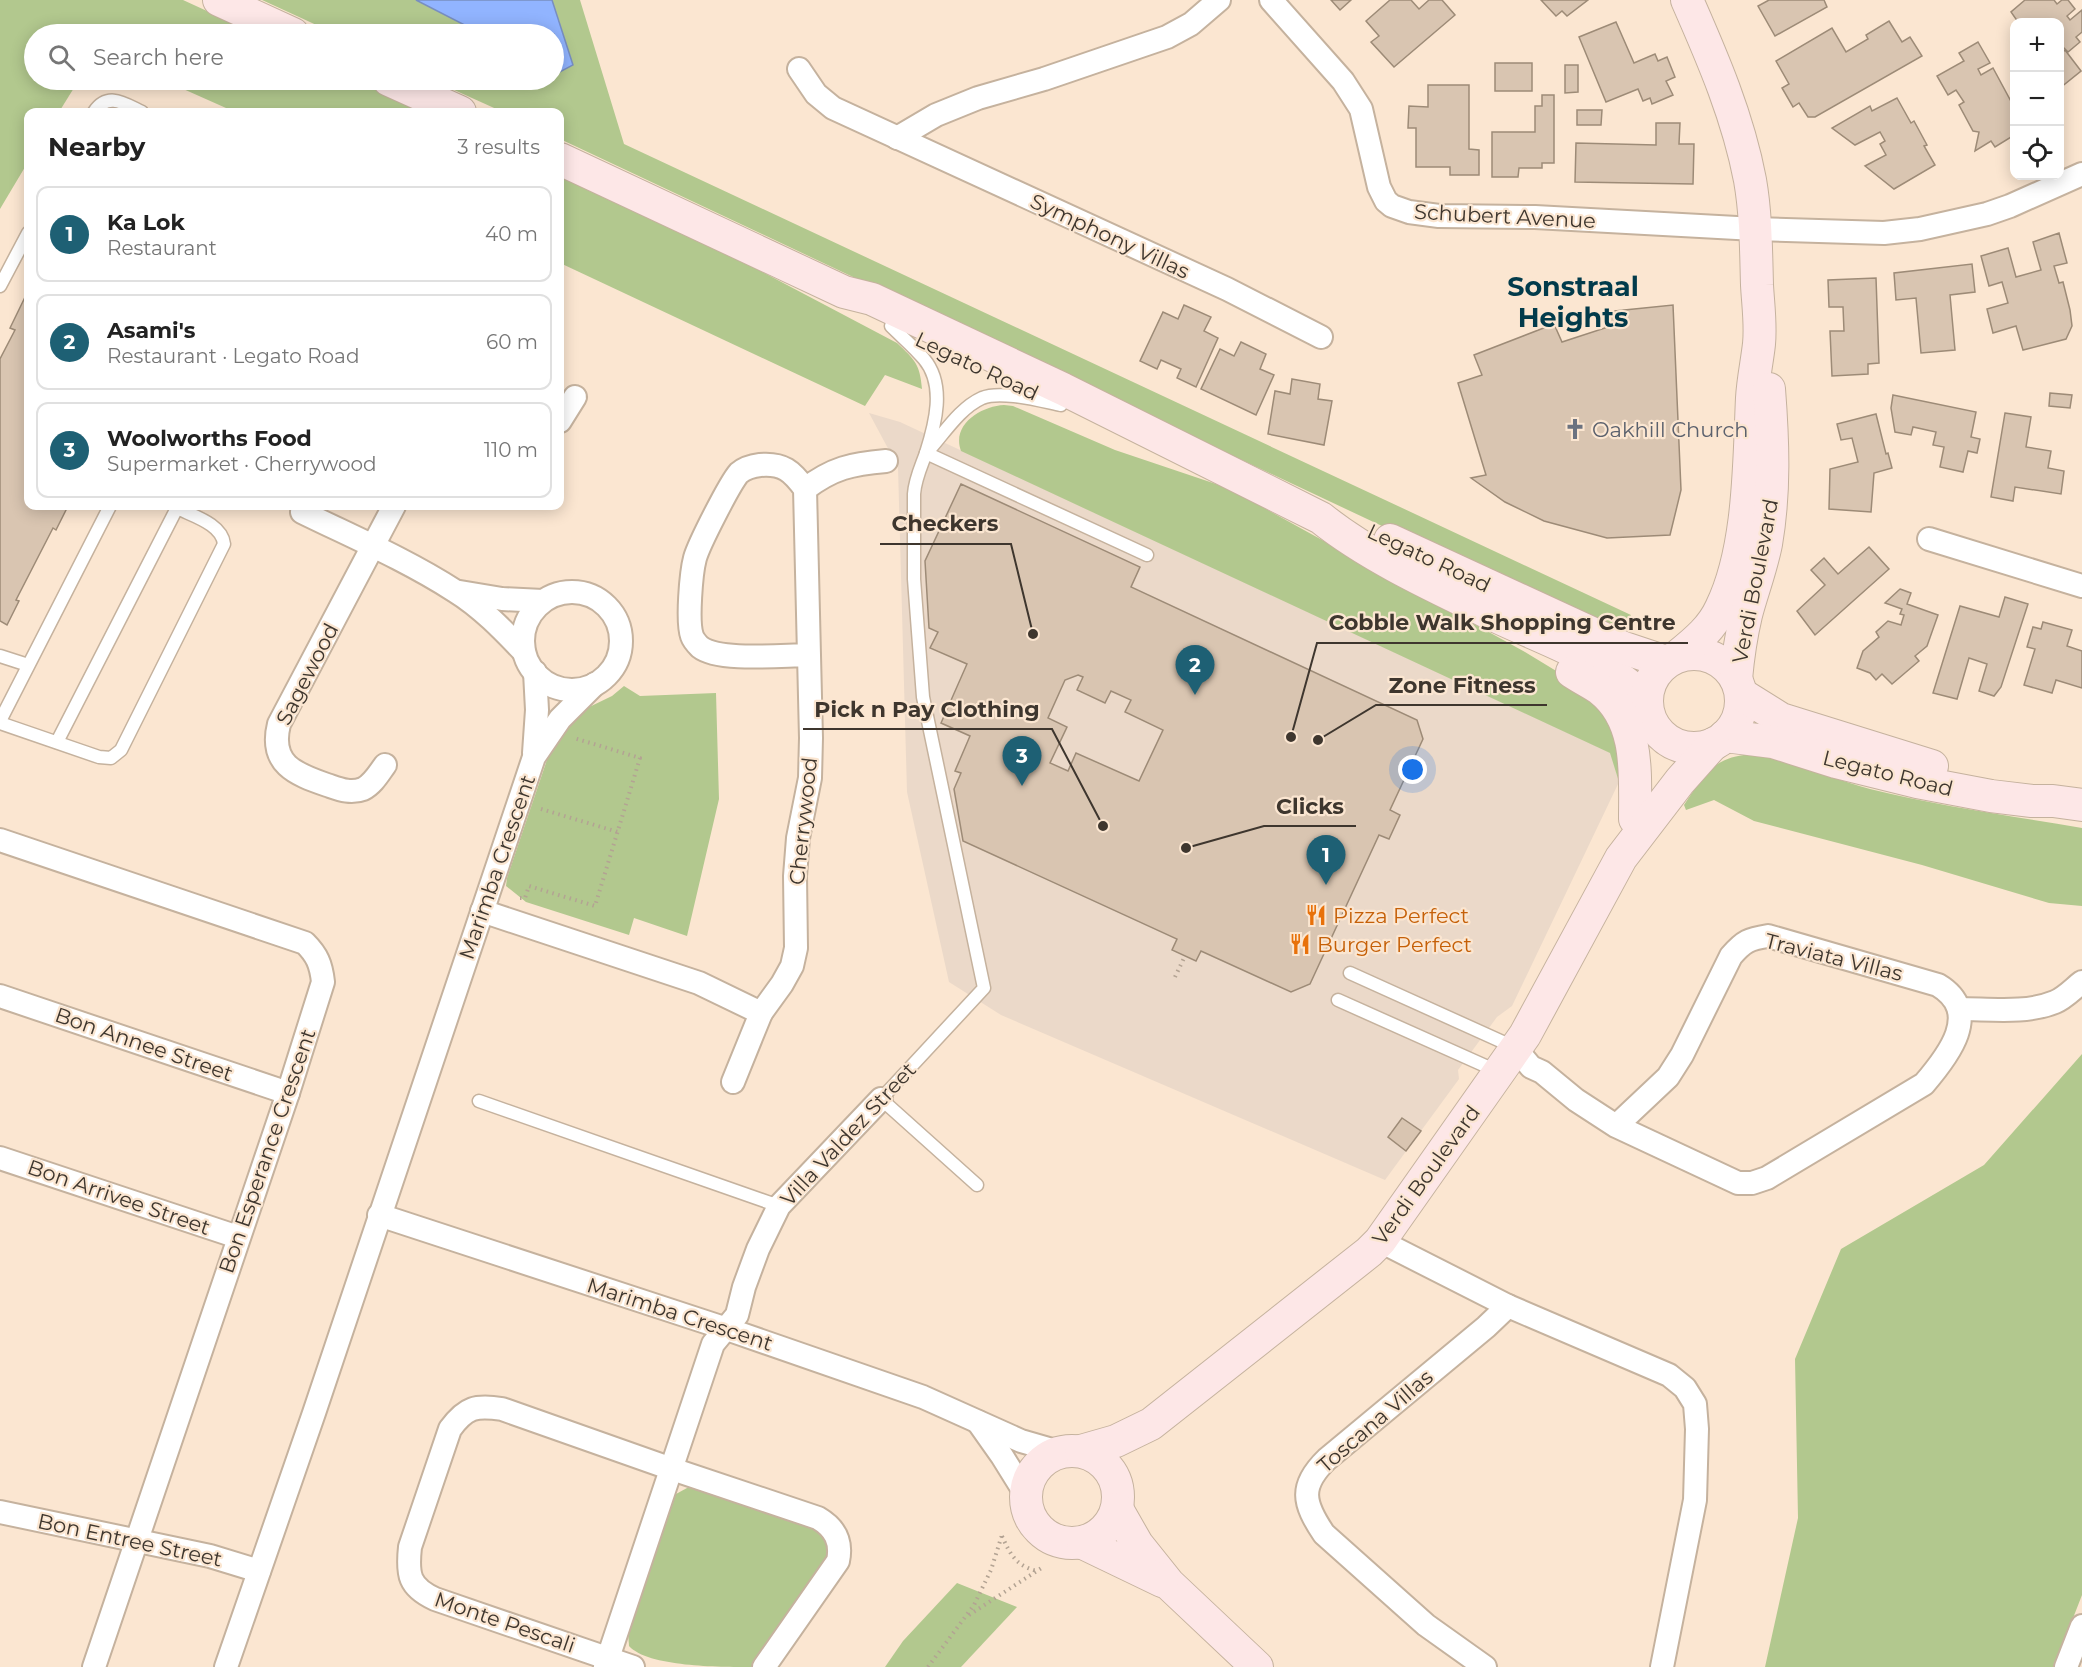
<!DOCTYPE html>
<meta charset="utf-8">
<style>
body{margin:0;font-family:Montserrat,sans-serif;background:#f2f2f2;color:#222}
.controls{position:absolute;right:18px;top:18px;display:grid;overflow:hidden;border-radius:12px;box-shadow:0 3px 15px #0003}
.controls button{width:54px;height:54px;display:grid;place-items:center;padding:0;border:0;border-bottom:2px solid #e0e0e0;background:#fff;color:#222;font:30px sans-serif}
.you{position:absolute;left:1413px;top:770px;width:21px;height:21px;margin:-15px;border:4px solid #fff;border-radius:50%;background:#1a73e8;box-shadow:0 0 0 9px #1a73e833}
.badge{display:grid;place-items:center;width:39px;height:39px;border-radius:50%;background:#1e6074;color:#fff;font-size:20px;font-weight:700}
.pin{position:absolute;translate:-50% -50px;filter:drop-shadow(0 2px 3px #0008)}
.pin::after{content:'';position:absolute;top:32px;width:21px;height:18px;background:inherit;clip-path:polygon(0 0,100% 0,50% 100%)}
.list{margin:0;padding:0;list-style:none}
h2{display:flex;justify-content:space-between;align-items:center;height:78px;margin:0;padding:0 24px;font-size:26px}
h2 small{font-size:20px;font-weight:400;color:#767676}
.list li{display:grid;grid-template-columns:39px 1fr auto;gap:18px;align-items:center;box-sizing:border-box;height:96px;margin:0 12px 12px;padding:0 12px;border:2px solid #e0e0e0;border-radius:12px}
.list b{display:block;font-size:22px;white-space:nowrap}
.list p{margin:0;font-size:20px;white-space:nowrap;color:#767676}
.list em{font-size:20px;font-style:normal;color:#767676}
.icon{flex:none;width:33px;height:33px;fill:none;stroke:currentColor;stroke-width:2;stroke-linecap:round;stroke-linejoin:round}
.map{position:relative;flex:none;width:2082px;height:1667px;overflow:hidden}
.search{position:absolute;background:#fff;box-shadow:0 3px 15px #0003;left:24px;top:24px;width:540px;height:66px;display:flex;align-items:center;gap:15px;box-sizing:border-box;padding:0 21px;border-radius:33px;color:#767676;font-size:22px}
.panel{position:absolute;background:#fff;box-shadow:0 3px 15px #0003;left:24px;top:108px;width:540px;height:402px;border-radius:12px}
.map>svg:first-child{display:block}
.commercial{fill:#ebd9c9}
.green{fill:#b2c88e}
.water{fill:#91b4ff;stroke:#788ec0;stroke-width:1.5}
.building{fill:#d9c5b1;stroke:#9d8b77;stroke-width:1.5;fill-rule:evenodd}
.lines{fill:none;stroke-linecap:round;stroke-linejoin:round}
.lane-casing{stroke:#c5b29e;stroke-width:15}
.street-casing{stroke:#c5b29e;stroke-width:26}
.secondary-casing{stroke:#c5b29e;stroke-width:34}
.path{stroke:#b3a393;stroke-width:4;stroke-dasharray:1.5 4.5;stroke-linecap:butt}
.lane{stroke:#fff;stroke-width:12}
.street{stroke:#fff;stroke-width:22}
.secondary{stroke:#fde7e7;stroke-width:32}
.labels{text-anchor:middle;dominant-baseline:central;stroke-width:4.5;stroke-linejoin:round;paint-order:stroke}
.street-label{font-size:21px;fill:#3e362e;stroke:#fbe6d1}
.worship-label{font-size:21px;fill:#5b616d;stroke:#fbe6d1;text-anchor:start}
.food-label{font-size:21px;fill:#c56008;stroke:#fbe6d1;text-anchor:start}
.district-label{font-size:27px;font-weight:bold;fill:#023b4b;stroke:#fbe6d1}
.leader{fill:none;stroke:#3e362e;stroke-width:2}
.callout-dot{fill:#3e362e;stroke:#fbe6d1;stroke-width:2}
.callout-label{font-size:22px;text-anchor:middle;font-weight:bold;fill:#3e362e;stroke:#fbe6d1;stroke-width:4.5;stroke-linejoin:round;paint-order:stroke}
</style>
<div class="map">
<svg width="2082" height="1667" viewBox="0 0 2082 1667">
<rect width="100%" height="100%" fill="#fbe6d1"/>
<polygon class="commercial" points="869,413 900,422 1611,753 1619,782 1512,1006 1497,1017 1458,1070 1459,1079 1385,1180 1001,1015 949,982 907,792 898,467"/>
<g class="green">
<polygon points="0,0 183,0 257,34 34,34 34,80 88,80 77,83 59,112 28,112 28,162 0,209"/>
<polygon points="262,0 580,0 624,144 1631,615 1622,639 560,139 560,112 503,112 432,80 554,80 554,34 336,34"/>
<polygon points="163,80 354,80 426,112 235,112"/>
<path d="M560,175L732,256L897,343C915,360 920,364 922,389L885,375L865,406L560,263Z"/>
<path d="M1004,405L1013,406L1115,450L1216,484L1239,494L1525,652L1576,683L1592,695L1614,732L1621,773L1619,782L1610,753L961,451C951,424 982,406 1004,405Z"/>
<polygon points="624,686 640,696 716,693 719,799 687,936 634,918 629,935 526,902 506,886 507,878 552,745 583,710 612,696"/>
<path d="M1751,754C1792,760 1830,778 1870,789C1939,806 2011,816 2082,828V906L2049,903L1922,865L1754,821L1714,800L1686,810L1684,805C1704,775 1711,758 1751,754Z"/>
<polygon points="2082,1054 2082,1595 2054,1667 1765,1667 1798,1518 1795,1359 1841,1249 1984,1165"/>
<path d="M687,1488H694L811,1527C828,1537 830,1549 823,1567L751,1667C719,1667 648,1667 629,1646L628,1632L671,1504L676,1494Z"/>
<polygon points="957,1583 1017,1607 961,1667 885,1667 903,1641"/>
</g>
<polygon class="water" points="416,0 552,0 573,65 556,74 554,73 554,34 482,34"/>
<g class="building">
<polygon points="1331,0 1351,0 1340,10"/>
<polygon points="1390,0 1411,0 1419,9 1429,0 1442,0 1455,15 1394,67 1371,42 1379,36 1366,21"/>
<polygon points="1541,0 1588,0 1567,16 1562,11 1556,16"/>
<polygon points="1769,0 1824,0 1827,7 1775,36 1758,6"/>
<polygon points="2025,0 2054,0 2057,4 2062,0 2068,0 2075,9 2067,16 2070,20 2082,10 2082,32 2076,37 2080,42 2068,52 2063,47 2060,50 2060,22 2035,22 2033,20 2030,22 2018,22 2011,12"/>
<polygon points="1889,21 1902,42 1910,37 1922,56 1815,117 1808,117 1799,103 1793,107 1782,88 1789,84 1776,61 1832,28 1846,52 1868,39 1866,35"/>
<polygon points="1616,22 1634,63 1655,54 1658,61 1667,57 1675,77 1666,81 1673,95 1652,104 1650,98 1643,101 1638,89 1606,102 1579,37"/>
<polygon points="1978,42 1990,63 1978,69 1981,75 1993,68 2014,107 2014,139 2013,140 2011,137 1995,147 1991,141 1975,151 1979,132 1973,131 1959,105 1964,102 1956,90 1948,95 1937,76 1964,61 1959,53"/>
<polygon points="2065,50 2081,71 2060,88 2060,55"/>
<rect x="1495" y="63" width="37" height="28"/>
<polygon points="1565,65 1578,65 1578,92 1565,93"/>
<polygon points="1428,85 1469,85 1469,149 1479,150 1479,175 1450,175 1450,167 1416,167 1416,128 1408,128 1409,106 1428,107"/>
<polygon points="1542,95 1554,95 1554,163 1542,163 1542,168 1519,168 1518,177 1492,177 1492,132 1535,132 1535,106 1542,106"/>
<polygon points="1897,98 1911,123 1914,121 1927,145 1924,146 1935,165 1894,189 1865,166 1886,155 1880,144 1885,141 1880,132 1855,145 1832,128 1870,106 1872,111"/>
<polygon points="1577,110 1602,110 1601,125 1577,125"/>
<polygon points="1656,123 1680,123 1679,144 1694,144 1693,184 1575,182 1576,143 1656,145"/>
<polygon points="2059,233 2067,263 2054,266 2059,283 2063,282 2070,310 2072,326 2066,339 2023,350 2016,326 1993,333 1987,309 2008,303 2002,282 1989,286 1981,256 2008,248 2016,277 2041,270 2033,242"/>
<polygon points="1972,264 1975,292 1950,295 1955,350 1921,353 1916,298 1896,300 1894,273"/>
<polygon points="1876,278 1879,363 1868,364 1868,374 1832,376 1830,331 1844,331 1843,307 1829,307 1828,280"/>
<polygon points="28,291 28,506 68,506 56,530 53,528 16,600 19,601 7,625 0,621 0,359 15,330 10,328"/>
<polygon points="1184,305 1211,317 1204,331 1218,338 1196,387 1177,378 1181,369 1161,360 1157,369 1140,361 1163,312 1178,319"/>
<polygon points="1673,305 1681,490 1670,535 1607,538 1544,521 1505,502 1471,478 1486,475 1458,383 1482,375 1474,355 1554,324 1562,342 1605,328 1605,312"/>
<polygon points="1241,342 1266,354 1260,369 1274,375 1256,415 1201,389 1220,349 1234,356"/>
<polygon points="1292,379 1320,384 1318,399 1332,401 1324,445 1268,434 1275,391 1290,394"/>
<polygon points="2050,393 2072,395 2070,408 2049,406"/>
<polygon points="1893,395 1976,412 1971,437 1980,439 1977,453 1968,451 1963,472 1940,467 1944,447 1933,445 1936,432 1913,427 1911,435 1895,432 1891,408"/>
<polygon points="2005,413 2031,417 2026,447 2051,451 2048,468 2064,471 2061,494 2015,487 2013,501 1991,497"/>
<polygon points="1876,414 1886,454 1888,453 1892,468 1874,473 1871,512 1829,509 1830,469 1858,462 1852,438 1841,440 1837,424"/>
<path d="M961,484L1140,567L1131,587L1417,720L1423,739L1390,810L1400,815L1389,839L1379,835L1310,984L1291,992L1201,951L1196,961L1172,950L1177,939L963,841L954,789L961,773L955,771L970,736L941,723L967,664L930,648L938,632L929,628L925,561ZM1078,675L1083,677L1077,690L1105,703L1111,691L1131,700L1125,712L1163,730L1139,781L1076,753L1068,771L1050,763L1067,727L1048,718L1065,680Z"/>
<polygon points="1869,547 1889,569 1815,635 1797,611 1825,585 1811,570 1824,558 1838,574"/>
<polygon points="1900,589 1911,593 1907,604 1938,615 1927,646 1915,656 1919,661 1892,684 1882,674 1876,680 1870,673 1857,668 1863,651 1879,637 1876,632 1888,621 1901,625 1904,615 1900,614 1902,609 1885,603"/>
<polygon points="2005,597 2028,604 2001,687 1994,696 1979,691 1987,664 1969,658 1957,699 1933,693 1960,606 1999,617"/>
<polygon points="2043,622 2072,630 2067,646 2082,651 2082,688 2056,680 2052,693 2024,685 2035,649 2027,647 2033,627 2041,629"/>
<polygon points="1402,1118 1421,1131 1406,1151 1388,1137"/>
</g>
<g class="lines">
<defs>
<g id="lane">
<path d="M94,112C108,91 125,104 142,112"/>
<polyline points="0,286 28,233"/>
<path d="M891,326C902,337 914,347 924,359C946,385 935,425 926,453C921,467 915,479 914,494V579L923,697L984,988L881,1099L977,1185"/>
<path d="M929,450C945,432 960,408 982,398C1001,390 1041,401 1061,405"/>
<polyline points="926,453 1147,555"/>
<polyline points="0,656 28,665"/>
<polyline points="0,721 110,506"/>
<path d="M0,723L99,757L111,758L121,750L224,544C222,524 193,516 177,508"/>
<polyline points="57,742 178,506"/>
<polyline points="1350,973 1516,1048"/>
<polyline points="1338,1000 1499,1072"/>
<polyline points="479,1101 779,1206"/>
</g>
<g id="street">
<polyline points="1271,0 1343,81 1361,109 1379,187 1386,201 1392,206 1409,212 1439,216 1535,217 1755,229 1884,233 1920,229 1987,214 2010,206 2082,174"/>
<polyline points="799,69 816,94 833,108 1227,289 1321,337"/>
<polyline points="897,138 936,115 978,98 1044,79 1167,37 1191,24 1219,0"/>
<polyline points="560,421 575,397"/>
<path d="M805,489C833,468 851,464 886,461"/>
<path d="M302,512C353,537 407,560 455,591C481,607 503,630 524,652"/>
<polyline points="1929,539 2082,586"/>
<polyline points="460,592 502,599 543,601"/>
<circle cx="572" cy="641" r="49"/>
<polyline points="534,753 537,710 535,672"/>
<path d="M385,765C379,773 373,784 363,789C350,794 339,789 327,785C295,774 269,764 279,724L394,506"/>
<path d="M0,840L305,943C317,955 321,964 323,982L288,1093L94,1667"/>
<path d="M482,911L699,983L761,1013L782,984L792,966L796,948L795,876L798,838L810,778L811,738L805,489C792,471 783,463 760,465C752,466 745,468 739,473C730,483 699,544 695,558C691,573 687,622 692,636C693,639 698,645 700,647C719,662 783,655 808,655"/>
<polyline points="0,996 288,1093"/>
<path d="M1959,1009C1990,1009 2026,1014 2055,1002C2065,998 2074,988 2082,982"/>
<path d="M1516,1049L1531,1067L1542,1072L1576,1100L1616,1126L1738,1183H1752L1767,1178L1924,1084C1948,1056 1983,1012 1938,985L1768,936C1749,939 1744,941 1731,956L1682,1055L1668,1077L1616,1126"/>
<polyline points="733,1082 761,1013"/>
<polyline points="0,1158 238,1237"/>
<polyline points="379,1215 724,1328 923,1397 1021,1441 1059,1452"/>
<polyline points="1380,1241 1508,1306 1669,1375 1685,1388 1695,1404 1697,1429 1695,1500 1662,1667"/>
<polyline points="978,1422 1002,1456 1025,1493"/>
<polyline points="0,1512 210,1556 259,1571"/>
<polyline points="226,1667 314,1413 534,757 560,719 595,684"/>
<polyline points="605,1667 713,1344 737,1315 744,1287 758,1249 779,1206 881,1099"/>
<path d="M633,1667L435,1599C409,1587 407,1575 410,1547L450,1429C466,1407 476,1405 502,1409L672,1469L818,1518C835,1528 842,1542 838,1561L764,1667"/>
<path d="M1485,1667L1426,1625L1324,1534C1303,1503 1299,1486 1327,1459L1486,1327L1508,1306"/>
<polyline points="2066,1667 2082,1626"/>
</g>
<g id="secondary">
<polyline points="219,0 293,34"/>
<polyline points="389,80 460,112"/>
<path d="M560,159L844,292L872,299L1063,389L1321,518C1367,555 1431,585 1485,611C1527,632 1573,647 1613,674C1624,681 1635,690 1646,699"/>
<polyline points="1390,540 1624,648 1666,662"/>
<circle cx="1694" cy="701" r="47"/>
<path d="M1679,655C1696,641 1712,628 1721,608C1750,549 1749,462 1752,398C1753,380 1757,362 1759,344C1761,324 1758,304 1757,285C1756,250 1756,214 1750,180C1738,117 1713,59 1687,0"/>
<path d="M1572,672C1581,678 1591,683 1600,689C1640,720 1635,774 1635,819"/>
<path d="M1736,679C1738,657 1741,636 1746,615C1752,592 1761,569 1766,544C1775,492 1773,441 1769,389"/>
<polyline points="1741,694 1781,719 1932,766"/>
<polyline points="1725,736 1773,742 1836,762 1917,782 1991,796 2032,801 2053,801 2082,805"/>
<circle cx="1072" cy="1497" r="46"/>
<polyline points="1081,1451 1116,1441 1151,1424 1369,1252 1380,1241 1525,1035 1621,858 1680,781 1713,744"/>
<polyline points="1117,1509 1137,1544 1169,1584 1257,1667"/>
<polyline points="1083,1543 1162,1581"/>
</g>
</defs>
<use href="#lane" class="lane-casing"/>
<use href="#street" class="street-casing"/>
<use href="#secondary" class="secondary-casing"/>
<g class="path">
<polyline points="541,809 618,832"/>
<polyline points="520,898 525,898 529,886 595,906 640,758 574,738"/>
<polyline points="1175,977 1185,956"/>
<path d="M1002,1536C1010,1554 1016,1566 1037,1571"/>
<polyline points="969,1615 1043,1567"/>
<polyline points="928,1667 974,1605 991,1570 1002,1535"/>
</g>
<use href="#lane" class="lane"/>
<use href="#street" class="street"/>
<use href="#secondary" class="secondary"/>
</g>
<defs>
<symbol id="church-bare" viewBox="-9 -9 18 18"><path d="M-1.2-6h2.4v3.5h3.3v2.4h-3.3V6h-2.4V-.1h-3.3v-2.4h3.3Z" fill="#6b7280" stroke="#fbe6d1" stroke-width="2.5" paint-order="stroke"/></symbol>
<symbol id="restaurant-bare" viewBox="-9 -9 18 18"><path d="M-5-6h1v4h1v-4h1v4h1v-4h1v5L-1.5 .5V6h-2V.5L-5-1ZM5-6V6H3V1.5H1.5Q1.5-4 5-6Z" fill="#e8710a" stroke="#fbe6d1" stroke-width="2.5" paint-order="stroke"/></symbol>
</defs>
<g fill-rule="evenodd">
<use href="#church-bare" x="1560" y="414" width="30" height="30"/>
<use href="#restaurant-bare" x="1301" y="900" width="30" height="30"/>
<use href="#restaurant-bare" x="1285" y="929" width="30" height="30"/>
</g>
<g class="labels">
<g class="street-label">
<text transform="translate(1505 216) rotate(3)">Schubert Avenue</text>
<text transform="translate(1110 236) rotate(25)">Symphony Villas</text>
<text transform="translate(977 366) rotate(25)">Legato Road</text>
<text transform="translate(1429 558) rotate(25)">Legato Road</text>
<text transform="translate(1755 581) rotate(-79)">Verdi Boulevard</text>
<text transform="translate(307 674) rotate(-63)">Sagewood</text>
<text transform="translate(1888 773) rotate(14)">Legato Road</text>
<text transform="translate(803 821) rotate(-84)">Cherrywood</text>
<text transform="translate(497 867) rotate(-71)">Marimba Crescent</text>
<text transform="translate(1834 957) rotate(14)">Traviata Villas</text>
<text transform="translate(144 1044) rotate(19)">Bon Annee Street</text>
<text transform="translate(848 1134) rotate(-47)">Villa Valdez Street</text>
<text transform="translate(267 1151) rotate(-71)">Bon Esperance Crescent</text>
<text transform="translate(1426 1175) rotate(-54)">Verdi Boulevard</text>
<text transform="translate(119 1197) rotate(19)">Bon Arrivee Street</text>
<text transform="translate(680 1314) rotate(18)">Marimba Crescent</text>
<text transform="translate(1375 1421) rotate(-41)">Toscana Villas</text>
<text transform="translate(130 1540) rotate(12)">Bon Entree Street</text>
<text transform="translate(505 1622) rotate(19)">Monte Pescali</text>
</g>
<g class="worship-label">
<text x="1592" y="429">Oakhill Church</text>
</g>
<g class="food-label">
<text x="1333" y="915">Pizza Perfect</text>
<text x="1317" y="944">Burger Perfect</text>
</g>
<g class="district-label">
<text x="1573" y="286">Sonstraal<tspan x="1573" dy="31">Heights</tspan></text>
</g>
</g>
<path class="leader" d="M1033 634L1011 544H880M1291 737L1317 643H1688M1318 740L1376 705H1547M1103 826L1052 729H803M1186 848L1264 826H1356"/>
<g class="callout-dot">
<circle cx="1033" cy="634" r="6"/>
<circle cx="1291" cy="737" r="6"/>
<circle cx="1318" cy="740" r="6"/>
<circle cx="1103" cy="826" r="6"/>
<circle cx="1186" cy="848" r="6"/>
</g>
<g class="callout-label">
<text x="945" y="531">Checkers</text>
<text x="1502" y="630">Cobble Walk Shopping Centre</text>
<text x="1462" y="693">Zone Fitness</text>
<text x="927" y="717">Pick n Pay Clothing</text>
<text x="1310" y="814">Clicks</text>
</g>
</svg>
<div class="controls">
<button>+</button>
<button>−</button>
<button><svg class="icon" aria-label="locate" viewBox="0 0 24 24"><circle cx="12" cy="12" r="6"/><path d="M12 2v4M12 18v4M2 12h4M18 12h4"/></svg></button>
</div>
<div class="you"></div>
<div class="pin badge" style="left:1326px;top:885px">1</div>
<div class="pin badge" style="left:1195px;top:695px">2</div>
<div class="pin badge" style="left:1022px;top:786px">3</div>
<div class="search"><svg class="icon" aria-label="search" viewBox="0 0 24 24"><circle cx="10" cy="10" r="6"/><path d="M15 15l6 6"/></svg>Search here</div>
<section class="panel">
<h2>Nearby<small>3 results</small></h2>
<ul class="list">
<li><span class="badge">1</span><div><b>Ka Lok</b><p>Restaurant</p></div><em>40 m</em></li>
<li><span class="badge">2</span><div><b>Asami's</b><p>Restaurant · Legato Road</p></div><em>60 m</em></li>
<li><span class="badge">3</span><div><b>Woolworths Food</b><p>Supermarket · Cherrywood</p></div><em>110 m</em></li>
</ul>
</section>
</div>
